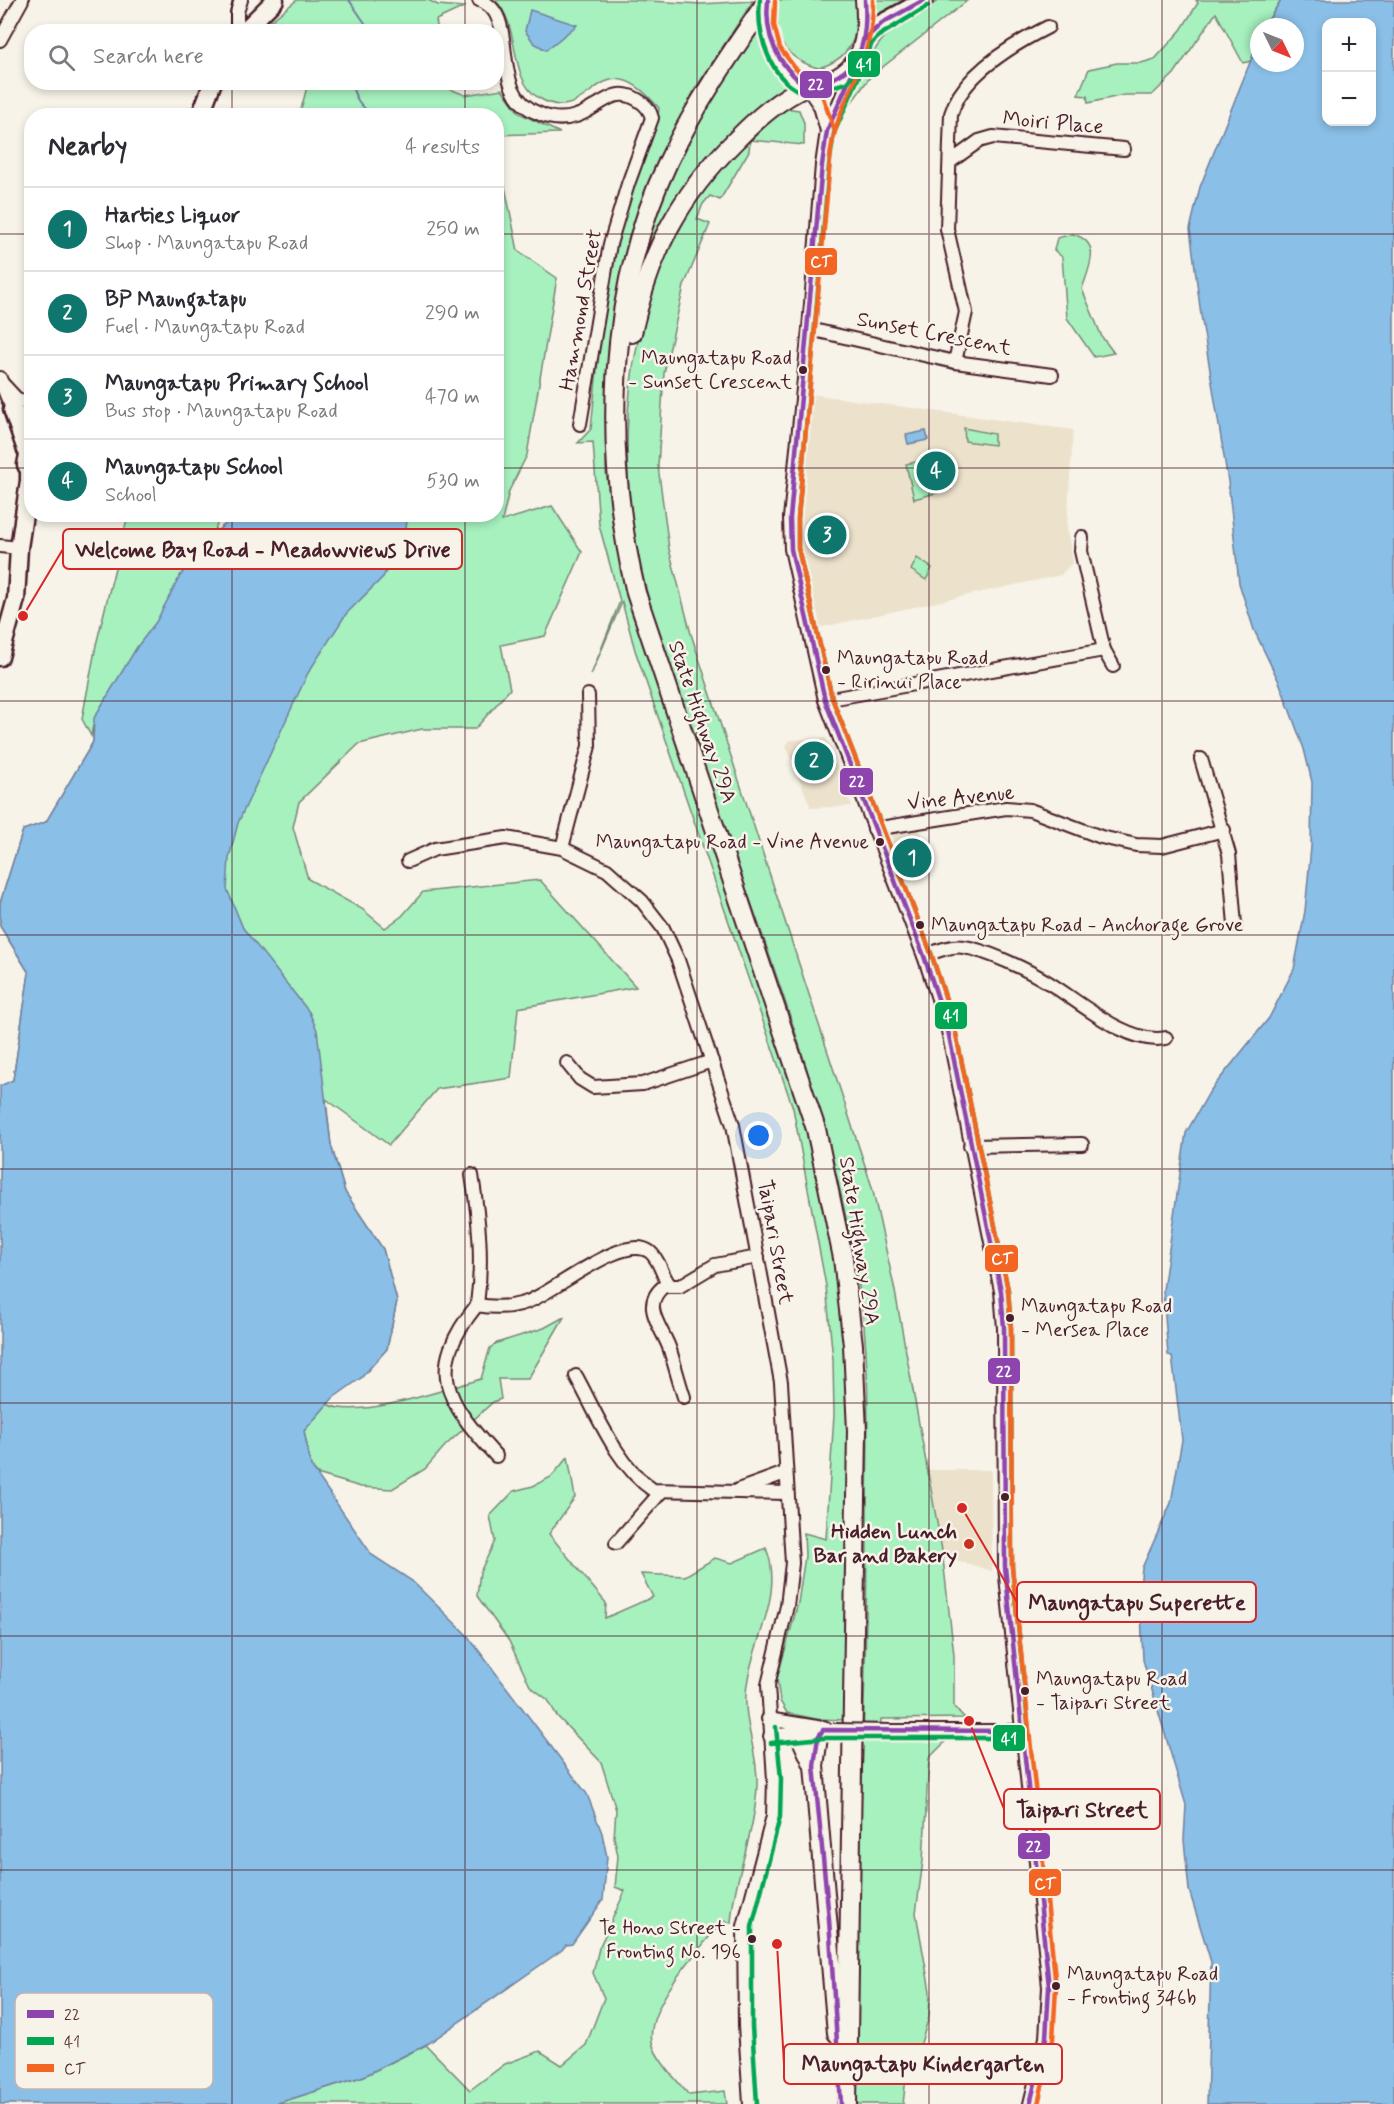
<!DOCTYPE html>
<meta charset="utf-8">
<style>
body{margin:0;font-family:Mynerve,sans-serif;background:#f7f7f7;color:#2b2b33}
.controls{position:absolute;right:18px;top:18px;display:grid;overflow:hidden;border-radius:12px;box-shadow:0 3px 9px #0003}
.controls button{width:54px;height:54px;display:grid;place-items:center;padding:0;border:0;border-bottom:2px solid #e1e1e2;background:#fff;color:#2b2b33;font:30px sans-serif}
.compass{position:absolute;left:1250px;top:18px;width:54px;height:54px;border-radius:50%;background:#fff;box-shadow:0 3px 9px #0003;rotate:133deg}
.you{position:absolute;left:759px;top:1136px;width:21px;height:21px;margin:-15px;border:4px solid #fff;border-radius:50%;background:#1a73e8;box-shadow:0 0 0 9px #1a73e833}
.badge{display:grid;place-items:center;width:39px;height:39px;border-radius:50%;background:#0f766e;color:#fff;font-size:20px;font-weight:700}
.pin{position:absolute;translate:-50% -50%;border:3px solid #fff;box-shadow:0 2px 6px #0006}
.list{margin:0;padding:0;list-style:none}
h2{display:flex;justify-content:space-between;align-items:center;height:78px;margin:0;padding:0 24px;font-size:26px}
h2 small{font-size:20px;font-weight:400;color:#7c7c81}
.list li{display:grid;grid-template-columns:39px 1fr auto;gap:18px;align-items:center;box-sizing:border-box;height:84px;padding:0 24px;border-top:2px solid #e1e1e2}
.list b{display:block;font-size:22px;white-space:nowrap}
.list p{margin:0;font-size:20px;white-space:nowrap;color:#7c7c81}
.list em{font-size:20px;font-style:normal;color:#7c7c81}
.icon{flex:none;width:33px;height:33px;fill:none;stroke:currentColor;stroke-width:2;stroke-linecap:round;stroke-linejoin:round}
.map{position:relative;flex:none;width:1394px;height:2104px;overflow:hidden}
.search{position:absolute;background:#fff;box-shadow:0 3px 9px #0003;left:24px;top:24px;width:480px;height:66px;display:flex;align-items:center;gap:15px;box-sizing:border-box;padding:0 21px;border-radius:24px;color:#7c7c81;font-size:22px}
.panel{position:absolute;background:#fff;box-shadow:0 3px 9px #0003;left:24px;top:108px;width:480px;height:414px;border-radius:24px}
.map>svg:first-child{display:block}
.built{fill:#ece2cc}
.green{fill:#a7f1bf;stroke:#788875;stroke-width:1.5}
.water{fill:#8abfe7;stroke:#707f9c;stroke-width:1.5;fill-rule:evenodd}
.lines{fill:none;stroke-linecap:round;stroke-linejoin:round}
.stream{stroke:#707f9c;stroke-width:2}
.minor-casing{stroke:#4a1f2b;stroke-width:16}
.major-casing{stroke:#4a1f2b;stroke-width:21}
.highway-casing{stroke:#4a1f2b;stroke-width:22}
.minor{stroke:#f7f3e8;stroke-width:12}
.major{stroke:#f7f3e8;stroke-width:16}
.highway{stroke:#f7f3e8;stroke-width:18}
.minor-bridge-casing{stroke:#4a1f2b;stroke-width:16;stroke-linecap:butt}
.minor-bridge{stroke:#f7f3e8;stroke-width:12}
.bus-1-casing{stroke:#f7f3e8;stroke-width:9}
.bus-2-casing{stroke:#f7f3e8;stroke-width:9}
.bus-3-casing{stroke:#f7f3e8;stroke-width:9}
.bus-1{stroke:#8e44ad;stroke-width:4.5}
.bus-2{stroke:#00a651;stroke-width:4.5}
.bus-3{stroke:#f26522;stroke-width:4.5}
.grid{fill:none;stroke:#4a1f2b;stroke-width:1.5;stroke-opacity:0.55}
.bus-dot{fill:#4a1f2b;stroke:#f7f3e8;stroke-width:2}
.poi-dot{fill:#c8321e;stroke:#f7f3e8;stroke-width:2}
.labels{text-anchor:middle;dominant-baseline:central;stroke-width:5;stroke-linejoin:round;paint-order:stroke}
.bus-label{font-size:20px;fill:#4a1f2b;stroke:#f7f3e8;text-anchor:start}
.street-label{font-size:21px;fill:#4a1f2b;stroke:#f7f3e8}
.poi-label{font-size:21px;font-weight:bold;fill:#4a1f2b;stroke:#f7f3e8;text-anchor:end}
.key{fill:#f7f3e8;stroke:#c3b3af;stroke-width:1.5}
.key-label{font-size:16px;fill:#4a1f2b}
.leader{fill:none;stroke:#d62828;stroke-width:2}
.callout-dot{fill:#d62828;stroke:#f7f3e8;stroke-width:2}
.callout{fill:#f7f3e8;stroke:#d62828;stroke-width:2}
.callout-label{font-size:22px;text-anchor:middle;font-weight:bold;fill:#4a1f2b}
.line-badge{stroke:#f7f3e8;stroke-width:2}
.badge-label{font-size:16px;text-anchor:middle;font-weight:bold;fill:#fff}
</style>
<div class="map">
<svg width="1394" height="2104" viewBox="0 0 1394 2104">
<rect width="100%" height="100%" fill="#f7f3e8"/>
<filter id="ink" filterUnits="userSpaceOnUse"><feTurbulence type="fractalNoise" baseFrequency=".0167" numOctaves="2"/><feDisplacementMap in="SourceGraphic" scale="12" xChannelSelector="R" yChannelSelector="G"/><feConvolveMatrix kernelMatrix="1 2 1 2 8 2 1 2 1" color-interpolation-filters="sRGB"/></filter>
<g filter="url(#ink)">
<g class="built">
<polygon points="810,394 1073,430 1067,527 1073,562 1061,575 818,628 804,578 799,543 799,512"/>
<polygon points="826,738 852,806 811,808 786,746 790,740"/>
<polygon points="920,829 932,872 904,875 891,835"/>
<polygon points="927,1470 991,1470 992,1571 942,1556"/>
</g>
<g class="green">
<polygon points="297,0 428,0 438,5 464,7 436,20 438,31 258,31"/>
<path d="M495,0H633L701,4L753,1L695,89L660,158L635,231L620,303L607,410L606,471L614,531L638,628L814,1138L834,1234L848,1346L847,1720L816,1719L787,1713L780,1701L777,1679L798,1603L805,1556L804,1533L826,1539L834,1415L833,1360L826,1286L793,1108L635,650L622,602L591,675L620,601L599,525L593,442L578,443L591,429L605,289L630,188L657,121L659,108C649,97 637,83 622,80C591,73 581,123 539,98C508,81 521,24 495,0Z"/>
<path d="M778,0H857C861,32 852,59 818,68C785,59 768,34 778,0Z"/>
<polygon points="871,0 907,0 872,19"/>
<path d="M940,0H968L870,77L849,106C875,43 878,32 940,0Z"/>
<polygon points="1196,0 1281,0 1264,27 1259,27 1259,40 1251,61 1243,63 1216,13 1174,74 1152,95 1124,95 1088,103 1087,96 1078,95 1089,69 1117,63 1141,63 1155,59 1181,30 1198,3"/>
<path d="M758,29L782,77L790,87L705,164L627,317C631,297 633,274 639,254C666,172 710,100 758,29Z"/>
<polygon points="308,83 446,83 447,88 465,95 502,89 519,113 560,133 497,135 496,116 302,115 300,113"/>
<path d="M785,108L799,110L804,123V145L750,140L749,151L720,200L710,196L703,204L697,219L710,224L684,286L664,373L658,466L669,549L691,634L872,1187L894,1286L942,1550L954,1655V1707L965,1718L881,1719L880,1739L947,1740L929,1758L923,1861L916,1913L930,1991L929,2017L921,2043L907,2069L903,2104H857C854,1911 867,1719 867,1526C867,1445 872,1361 858,1280C819,1047 716,830 650,604C618,490 617,372 663,262C672,240 681,217 696,198C721,163 753,135 785,108Z"/>
<polygon points="497,148 518,251 557,278 527,455 509,491 502,521 552,506 582,552 545,636 501,645 510,689 475,729 422,729 359,744 299,802 293,827 308,879 362,909 385,928 402,916 423,892 540,880 636,987 518,1008 511,1078 437,1089 389,1145 326,1099 331,1145 345,1192 383,1249 397,1301 387,1349 361,1378 125,884 369,515 496,514"/>
<path d="M1073,234C1103,243 1089,267 1082,289L1102,337L1114,353L1094,357L1067,318L1062,257L1054,250L1057,238Z"/>
<polygon points="964,428 994,434 994,445 965,441"/>
<polygon points="944,456 951,489 914,499 906,464"/>
<polygon points="128,515 220,515 214,533 237,515 13,1080 29,973 0,926 0,903 23,830 46,822 93,742 93,725 91,736 82,719 96,645"/>
<polygon points="917,558 932,568 926,580 911,570"/>
<path d="M564,1317L528,1379H498L501,1399L493,1402L445,1446L425,1469L392,1489L361,1487L317,1474L311,1466L304,1431L327,1404C355,1421 449,1388 481,1379L490,1348L497,1343L544,1328Z"/>
<path d="M568,1457L575,1497L549,1534L606,1603L605,1618L653,1597L641,1574L685,1576L715,1558L732,1563L766,1548C786,1596 749,1645 746,1694C744,1725 758,1753 757,1784C756,1832 734,1876 731,1923L723,1921C702,1946 645,2006 652,2042C655,2058 679,2083 689,2095L725,2091L727,2104H275L364,2076L426,2045L470,2090L505,2064L540,2051L562,2065L586,2045L604,1998L593,1973L599,1948L625,1891L615,1887L618,1856L614,1837L616,1810L601,1762L557,1716L548,1700L530,1686L509,1641L477,1596L480,1572L495,1541L490,1516L514,1491L533,1486L551,1477Z"/>
</g>
<g class="water">
<path d="M1281,0H1394V2104H1207L1211,1962L1189,1890L1184,1840L1186,1805L1143,1660L1140,1587L1142,1568L1171,1503L1182,1440L1172,1356L1168,1355L1163,1290L1186,1133L1210,1091L1269,1018L1294,969L1305,911L1311,847L1312,782L1304,749L1280,684L1254,630L1239,583L1228,481L1201,315L1190,229L1200,187L1259,40V63H1295V27H1264ZM1326,22H1372V122H1326Z"/>
<polygon points="530,10 577,25 546,50 534,43 525,31"/>
<polygon points="926,431 928,440 908,444 906,435"/>
<polygon points="237,515 408,515 405,534 383,577 346,614 308,673 238,823 229,858 227,889 243,928 309,1012 317,1030 331,1145 345,1192 383,1249 397,1301 387,1349 361,1378 333,1398 304,1431 311,1466 372,1555 412,1581 467,1635 587,1794 602,1833 607,1857 603,1900 572,1944 566,1945 562,1950 429,2043 364,2076 275,2104 0,2104 0,1086 13,1080 29,973 0,926 0,903 23,830 46,822 93,742 94,718 137,647 156,622 180,576 213,534"/>
</g>
<g class="lines">
<g class="stream">
<polyline points="349,0 365,23 368,32"/>
<path d="M351,82C355,99 360,105 373,116"/>
</g>
<defs>
<g id="minor">
<path d="M479,0C523,15 484,93 540,114C551,119 564,120 576,116C599,109 613,84 638,100C645,104 650,110 652,118L628,184L610,244L580,424"/>
<polyline points="237,32 237,12 241,0"/>
<polyline points="0,40 22,0"/>
<polyline points="854,68 827,131 822,165 809,329 790,518 791,549 825,700 924,956 947,1026 1001,1291 1004,1328 1005,1567 1049,1987 1046,2038 1030,2104"/>
<polyline points="807,87 820,106 827,131"/>
<polyline points="950,162 979,141 993,137 1124,149"/>
<polyline points="809,329 955,362 1052,375"/>
<path d="M955,362L966,312L947,229L951,114C962,75 1014,44 1048,27"/>
<path d="M0,378C7,399 10,412 32,422"/>
<polyline points="2,383 16,398 32,407"/>
<polyline points="1082,537 1081,551 1104,650 1113,666"/>
<polyline points="0,546 19,548"/>
<polyline points="825,700 1104,650"/>
<polyline points="1201,759 1229,854 1235,925"/>
<polyline points="874,829 1006,808 1030,810 1101,837 1136,845 1162,846 1224,830"/>
<polyline points="562,848 589,746 588,695"/>
<polyline points="408,861 435,849 506,838 562,848 607,870 642,901 663,928 678,960 733,1125 781,1382 792,1563 787,1606 768,1685 774,1780 773,1816 744,1926 745,2026 750,2104"/>
<path d="M924,956C937,951 951,945 964,947C986,950 1030,971 1049,983C1080,1002 1129,1046 1166,1038"/>
<polyline points="567,1063 580,1079 593,1087 643,1084 712,1061"/>
<polyline points="970,1146 1082,1144"/>
<path d="M472,1175C479,1220 483,1260 477,1305"/>
<path d="M576,1376C596,1412 617,1466 653,1490L786,1493"/>
<path d="M684,1397C679,1382 675,1366 670,1350C663,1328 639,1306 664,1286H680L715,1265L758,1257"/>
<path d="M496,1456C445,1400 425,1370 477,1305C494,1308 510,1308 527,1302C555,1292 624,1232 650,1252C660,1260 661,1274 669,1284"/>
<polyline points="738,1490 785,1473"/>
<polyline points="616,1543 661,1492"/>
<polyline points="768,1719 817,1727"/>
<polyline points="893,1731 1022,1731"/>
<polyline points="770,1736 826,1730"/>
</g>
<g id="major">
<polyline points="243,32 275,0"/>
<polyline points="865,39 882,23 924,0"/>
<polyline points="200,116 213,82"/>
<polyline points="12,409 26,450"/>
<polyline points="0,657 16,599 19,548 29,481 29,470 26,465 32,434"/>
</g>
<g id="highway">
<path d="M767,1C731,53 696,103 669,160C606,292 603,452 636,593L816,1129L843,1258L853,1345L857,1431L847,2104"/>
<path d="M767,2C764,38 776,67 807,87C859,80 870,48 865,0"/>
<path d="M632,333C650,252 678,197 737,139C758,118 779,99 806,87"/>
<polyline points="823,1730 818,1737 814,1766 837,2033"/>
<polyline points="799,1733 813,1764"/>
</g>
</defs>
<use href="#minor" class="minor-casing"/>
<use href="#major" class="major-casing"/>
<use href="#highway" class="highway-casing"/>
<use href="#minor" class="minor"/>
<use href="#major" class="major"/>
<use href="#highway" class="highway"/>
<defs>
<polyline id="minor-bridge" points="833,1730 893,1731"/>
</defs>
<use href="#minor-bridge" class="minor-bridge-casing"/>
<use href="#minor-bridge" class="minor-bridge"/>
<defs>
<g id="bus-1">
<path d="M768,0C764,37 777,65 807,87C859,76 868,50 865,0"/>
<polyline points="865,39 882,23 924,0"/>
<polyline points="857,62 827,131 822,165 790,518 791,549 825,700 924,956 947,1026 1001,1291 1004,1328 1005,1567 1049,1987 1046,2038 1030,2104"/>
<polyline points="841,2104 829,1919 814,1766 818,1737 823,1730 1022,1731"/>
</g>
<g id="bus-2">
<path d="M760,0C756,34 770,83 807,94L846,83L863,66L872,43L880,35L928,6"/>
<polyline points="771,1743 823,1738 1023,1738 1029,1732 1012,1567 1011,1328 1008,1290 954,1024 931,953 832,698 798,548 798,518 829,166 834,133 864,65"/>
<polyline points="757,2104 752,2026 752,1927 780,1817 781,1779 776,1727"/>
</g>
<g id="bus-3">
<path d="M873,0C874,64 840,93 831,150L798,518V548L832,698L931,953L954,1024L1008,1290L1011,1328L1012,1567L1056,1987L1053,2039L1038,2104"/>
<polyline points="775,1 774,25 780,48 795,68 821,92 834,129"/>
</g>
</defs>
<use href="#bus-1" class="bus-1-casing"/>
<use href="#bus-2" class="bus-2-casing"/>
<use href="#bus-3" class="bus-3-casing"/>
<use href="#bus-1" class="bus-1"/>
<use href="#bus-2" class="bus-2"/>
<use href="#bus-3" class="bus-3"/>
</g>
</g>
<path class="grid" d="M232,0V32M465,0V32M697,0V2104M929,0V2104M1162,0V2104M232,82V116M465,82V116M0,234H32M496,234H1394M0,468H32M496,468H1394M232,514V2104M465,514V2104M0,701H1394M0,935H1394M0,1169H1394M0,1403H1394M0,1636H1394M0,1870H1394"/>
<g class="bus-dot">
<circle cx="803" cy="370" r="5"/>
<circle cx="826" cy="670" r="5"/>
<circle cx="880" cy="842" r="5"/>
<circle cx="920" cy="925" r="5"/>
<circle cx="1010" cy="1318" r="5"/>
<circle cx="1005" cy="1497" r="5"/>
<circle cx="1025" cy="1691" r="5"/>
<circle cx="752" cy="1939" r="5"/>
<circle cx="1056" cy="1986" r="5"/>
</g>
<circle class="poi-dot" cx="969" cy="1544" r="6"/>
<g class="labels">
<g class="bus-label">
<text x="792" y="358" text-anchor="end">Maungatapu Road<tspan x="792" dy="24">- Sunset Crescent</tspan></text>
<text x="837" y="658">Maungatapu Road<tspan x="837" dy="24">- Ririnui Place</tspan></text>
<text x="869" y="842" text-anchor="end">Maungatapu Road - Vine Avenue</text>
<text x="931" y="925">Maungatapu Road - Anchorage Grove</text>
<text x="1021" y="1306">Maungatapu Road<tspan x="1021" dy="24">- Mersea Place</tspan></text>
<text x="1036" y="1679">Maungatapu Road<tspan x="1036" dy="24">- Taipari Street</tspan></text>
<text x="741" y="1928" text-anchor="end">Te Hono Street -<tspan x="741" dy="24">Fronting No. 196</tspan></text>
<text x="1067" y="1974">Maungatapu Road<tspan x="1067" dy="24">- Fronting 346b</tspan></text>
</g>
<g class="street-label">
<text transform="translate(1053 123) rotate(5)">Moiri Place</text>
<text transform="translate(581 310) rotate(-80)">Hammond Street</text>
<text transform="translate(934 334) rotate(11)">Sunset Crescent</text>
<text transform="translate(702 722) rotate(71)">State Highway 29A</text>
<text transform="translate(961 798) rotate(-6)">Vine Avenue</text>
<text transform="translate(859 1241) rotate(81)">State Highway 29A</text>
<text transform="translate(775 1242) rotate(80)">Taipari Street</text>
</g>
<g class="poi-label">
<text x="957" y="1532">Hidden Lunch<tspan x="957" dy="24">Bar and Bakery</tspan></text>
</g>
</g>
<rect x="15" y="1993" width="198" height="96" rx="9" class="key"/>
<rect x="27" y="2010" width="27" height="8" fill="#8e44ad"/>
<rect x="27" y="2037" width="27" height="8" fill="#00a651"/>
<rect x="27" y="2064" width="27" height="8" fill="#f26522"/>
<g class="key-label">
<text x="64" y="2020">22</text>
<text x="64" y="2047">41</text>
<text x="64" y="2074">CT</text>
</g>
<path class="leader" d="M23 616L63 549M962 1508L1017 1602M969 1721L1004 1809M777 1944L784 2064"/>
<g class="callout-dot">
<circle cx="23" cy="616" r="6"/>
<circle cx="962" cy="1508" r="6"/>
<circle cx="969" cy="1721" r="6"/>
<circle cx="777" cy="1944" r="6"/>
</g>
<g class="callout">
<rect x="63" y="529" width="399" height="40" rx="6"/>
<rect x="1017" y="1582" width="239" height="40" rx="6"/>
<rect x="1004" y="1789" width="156" height="40" rx="6"/>
<rect x="784" y="2044" width="278" height="40" rx="6"/>
</g>
<g class="callout-label">
<text x="263" y="557">Welcome Bay Road - Meadowviews Drive</text>
<text x="1137" y="1610">Maungatapu Superette</text>
<text x="1082" y="1817">Taipari Street</text>
<text x="923" y="2071">Maungatapu Kindergarten</text>
</g>
<g class="line-badge">
<rect x="847" y="50" width="34" height="28" rx="6" fill="#00a651"/>
<rect x="799" y="70" width="34" height="29" rx="6" fill="#8e44ad"/>
<rect x="804" y="247" width="34" height="29" rx="6" fill="#f26522"/>
<rect x="839" y="767" width="35" height="29" rx="6" fill="#8e44ad"/>
<rect x="934" y="1001" width="34" height="29" rx="6" fill="#00a651"/>
<rect x="984" y="1244" width="35" height="29" rx="6" fill="#f26522"/>
<rect x="987" y="1357" width="34" height="28" rx="6" fill="#8e44ad"/>
<rect x="992" y="1724" width="34" height="28" rx="6" fill="#00a651"/>
<rect x="1017" y="1832" width="34" height="28" rx="6" fill="#8e44ad"/>
<rect x="1028" y="1868" width="34" height="29" rx="6" fill="#f26522"/>
</g>
<g class="badge-label">
<text x="864" y="70">41</text>
<text x="816" y="90">22</text>
<text x="821" y="267">CT</text>
<text x="857" y="787">22</text>
<text x="951" y="1021">41</text>
<text x="1002" y="1264">CT</text>
<text x="1004" y="1377">22</text>
<text x="1009" y="1744">41</text>
<text x="1034" y="1852">22</text>
<text x="1045" y="1889">CT</text>
</g>
</svg>
<div class="controls">
<button>+</button>
<button>−</button>
</div>
<svg class="compass" viewBox="-18 -18 36 36"><path d="M0-13l5 13h-10z" fill="#e53935"/><path d="M0 13l5-13h-10z" fill="#7c7c81"/></svg>
<div class="you"></div>
<div class="pin badge" style="left:912px;top:858px">1</div>
<div class="pin badge" style="left:814px;top:761px">2</div>
<div class="pin badge" style="left:827px;top:535px">3</div>
<div class="pin badge" style="left:936px;top:471px">4</div>
<div class="search"><svg class="icon" aria-label="search" viewBox="0 0 24 24"><circle cx="10" cy="10" r="6"/><path d="M15 15l6 6"/></svg>Search here</div>
<section class="panel">
<h2>Nearby<small>4 results</small></h2>
<ul class="list">
<li><span class="badge">1</span><div><b>Harties Liquor</b><p>Shop · Maungatapu Road</p></div><em>250 m</em></li>
<li><span class="badge">2</span><div><b>BP Maungatapu</b><p>Fuel · Maungatapu Road</p></div><em>290 m</em></li>
<li><span class="badge">3</span><div><b>Maungatapu Primary School</b><p>Bus stop · Maungatapu Road</p></div><em>470 m</em></li>
<li><span class="badge">4</span><div><b>Maungatapu School</b><p>School</p></div><em>530 m</em></li>
</ul>
</section>
</div>
